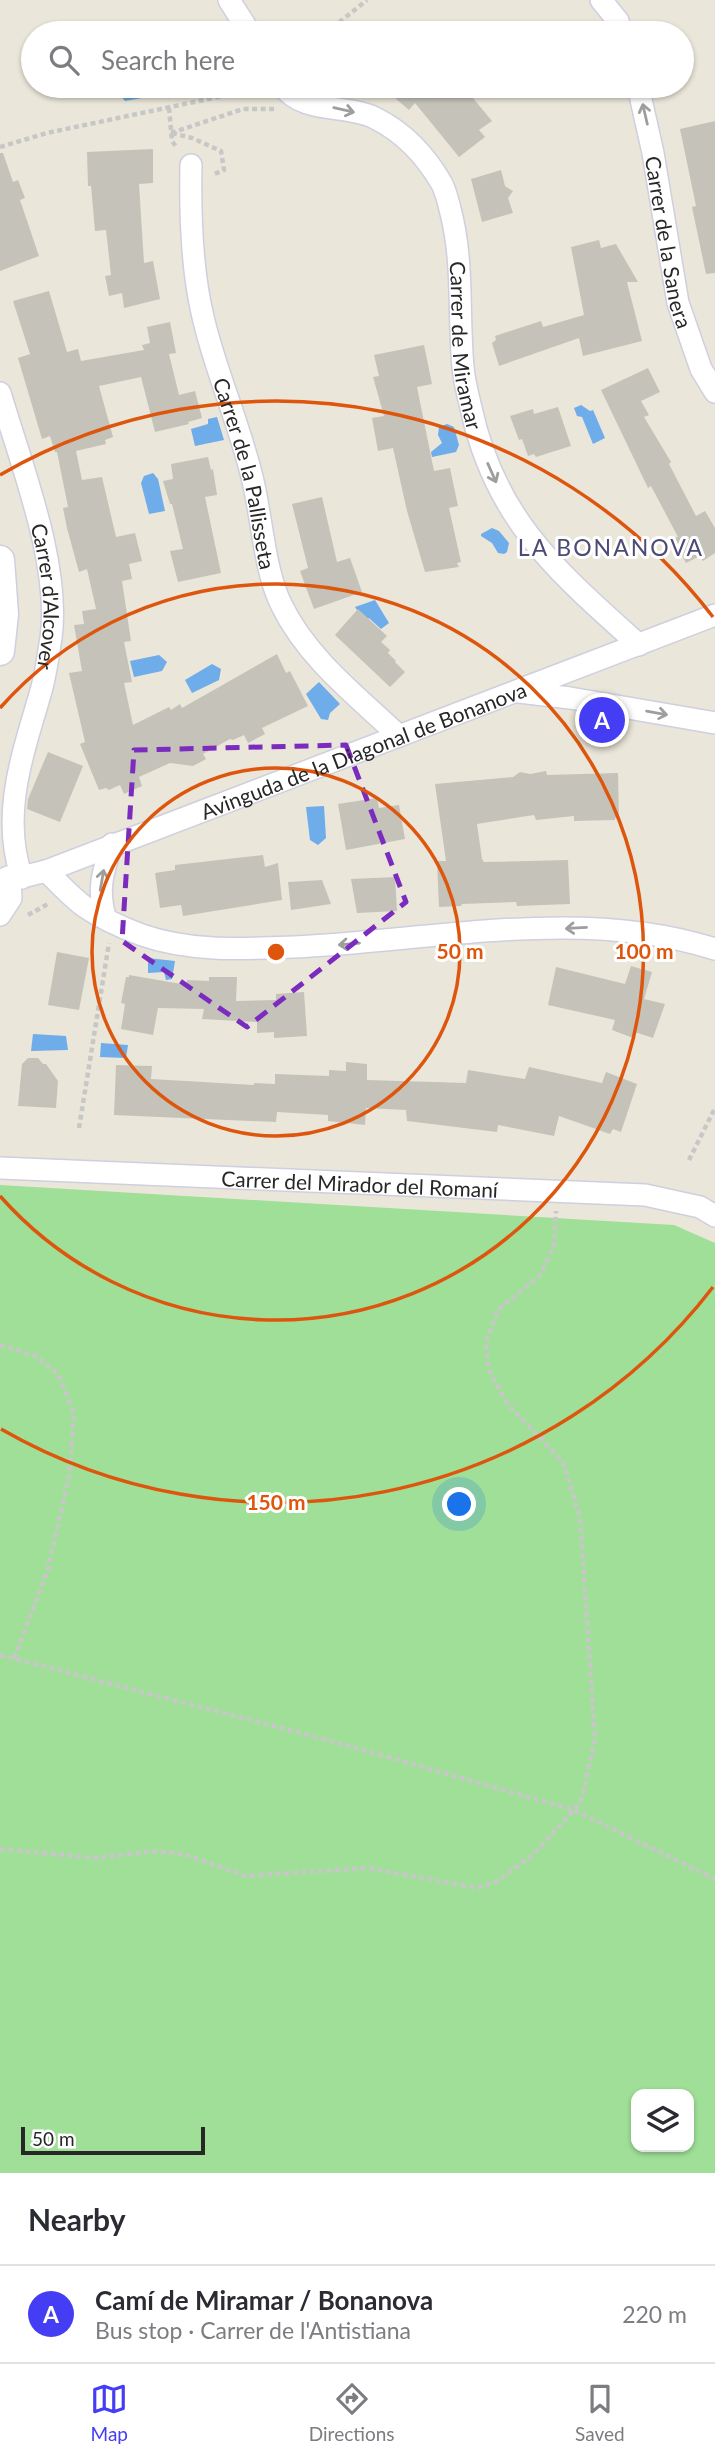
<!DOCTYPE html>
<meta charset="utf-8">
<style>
body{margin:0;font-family:Lato,sans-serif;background:#f7f7f7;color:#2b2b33}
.controls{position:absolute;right:21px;bottom:21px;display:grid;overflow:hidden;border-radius:14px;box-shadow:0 2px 5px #0004}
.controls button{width:63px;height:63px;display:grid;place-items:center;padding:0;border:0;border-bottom:2px solid #e1e1e2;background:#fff;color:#2b2b33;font:35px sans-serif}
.scale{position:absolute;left:21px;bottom:18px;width:184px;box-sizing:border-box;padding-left:7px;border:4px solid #272727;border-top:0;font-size:19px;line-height:24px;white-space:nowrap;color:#272727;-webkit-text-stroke:5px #fff;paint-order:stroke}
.you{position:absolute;left:460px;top:1505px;width:24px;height:24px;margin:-18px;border:5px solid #fff;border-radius:50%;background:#1a73e8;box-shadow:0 0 0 10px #1a73e833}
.badge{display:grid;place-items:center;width:46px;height:46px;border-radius:50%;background:#453df3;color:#fff;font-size:23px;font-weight:700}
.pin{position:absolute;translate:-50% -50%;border:4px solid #fff;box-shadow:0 2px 7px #0006}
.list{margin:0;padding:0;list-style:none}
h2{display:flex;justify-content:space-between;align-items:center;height:91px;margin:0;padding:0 28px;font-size:30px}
h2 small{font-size:23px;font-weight:400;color:#7c7c81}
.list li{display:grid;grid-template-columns:46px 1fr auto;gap:21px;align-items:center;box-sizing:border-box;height:98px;padding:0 28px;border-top:2px solid #e1e1e2}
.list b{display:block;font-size:26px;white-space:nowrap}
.list p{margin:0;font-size:23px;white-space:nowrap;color:#7c7c81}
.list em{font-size:23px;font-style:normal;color:#7c7c81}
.icon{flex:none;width:38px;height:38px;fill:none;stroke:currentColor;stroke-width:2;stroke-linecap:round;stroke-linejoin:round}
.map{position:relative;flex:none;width:715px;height:2173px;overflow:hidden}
.search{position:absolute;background:#fff;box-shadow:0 2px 5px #0004;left:21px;right:21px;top:21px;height:77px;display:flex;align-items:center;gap:18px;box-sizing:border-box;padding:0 24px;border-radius:38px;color:#7c7c81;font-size:26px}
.sheet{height:189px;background:#fff}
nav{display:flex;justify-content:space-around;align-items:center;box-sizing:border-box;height:98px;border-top:2px solid #e1e1e2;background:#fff;font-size:19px;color:#7c7c81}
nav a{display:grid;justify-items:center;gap:4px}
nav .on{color:#453df3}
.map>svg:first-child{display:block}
.green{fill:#9fdf97;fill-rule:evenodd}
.water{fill:#6eacea}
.building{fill:#c5c3b9}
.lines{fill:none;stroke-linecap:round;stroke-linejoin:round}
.street-casing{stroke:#cfcfe0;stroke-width:24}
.secondary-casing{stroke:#cfcfe0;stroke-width:31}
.path{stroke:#c7c7c7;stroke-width:4.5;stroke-dasharray:5 3.5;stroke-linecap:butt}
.street{stroke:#fff;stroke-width:21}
.secondary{stroke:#fff;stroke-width:28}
.oneway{stroke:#9e9e9e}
.marked{fill:none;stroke:#7b2cbf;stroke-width:5;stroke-dasharray:14 9;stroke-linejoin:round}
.ring{fill:none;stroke:#de560d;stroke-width:3.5}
.labels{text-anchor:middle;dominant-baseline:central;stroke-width:6;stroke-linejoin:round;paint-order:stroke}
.street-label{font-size:21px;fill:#272727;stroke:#fff}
.neighbourhood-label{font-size:23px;letter-spacing:2px;fill:#4c4a76;stroke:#fff}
.centre{fill:#de560d;stroke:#fff;stroke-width:3.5}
.ring-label{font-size:21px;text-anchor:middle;font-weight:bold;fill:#de560d;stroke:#fff;stroke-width:6;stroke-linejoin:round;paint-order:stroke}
</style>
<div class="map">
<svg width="715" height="2173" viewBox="0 0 715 2173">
<rect width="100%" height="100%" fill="#eae6d9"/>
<path class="green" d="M0,1185L674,1225L715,1243V2173H0ZM636,2094H689V2147H636Z"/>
<g class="water">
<polygon points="124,86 151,86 153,96 125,101 120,95"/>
<polygon points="581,405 590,411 593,410 605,438 593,444 582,417 577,416 574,408"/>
<polygon points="217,417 224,440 195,446 191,429 208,424 208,419"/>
<polygon points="447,424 454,427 459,445 456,452 432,457 431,452 442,443 438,435 439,427"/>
<polygon points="153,473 158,479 165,511 149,514 141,483 144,476"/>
<polygon points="492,528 499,531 509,543 507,552 504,554 498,553 492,543 481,536 481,534"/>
<polygon points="375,600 389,623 381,629 369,618 365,622 355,607"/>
<polygon points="159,655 167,662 162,671 134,677 130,661"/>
<polygon points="212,664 221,669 219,680 192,693 185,680"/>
<polygon points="319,682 340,704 330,713 328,720 321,719 306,694"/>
<polygon points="324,806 326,838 318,845 310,840 306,807"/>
<polygon points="148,958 175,961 172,979 166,980 164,972 148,973"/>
<polygon points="33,1034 66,1036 68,1050 31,1051"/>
<polygon points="101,1043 128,1045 126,1058 100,1057"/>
</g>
<g class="building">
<polygon points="401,86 463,86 492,121 479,130 485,137 459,157 415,103 409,110 394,97 403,88"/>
<polygon points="715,121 715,273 706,274 692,207 696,206 680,129"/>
<polygon points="153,149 153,183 139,184 144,263 153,261 160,299 124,308 122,293 109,296 105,276 111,275 106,230 95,231 91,186 88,186 87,152"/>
<polygon points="0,153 3,153 13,182 18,180 25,198 20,200 39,256 0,271"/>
<polygon points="501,170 505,186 513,191 508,198 513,213 482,222 471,179"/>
<polygon points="599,240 601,248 616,244 638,282 627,282 642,341 583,356 579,338 499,366 492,343 496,340 495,336 541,321 543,327 584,315 571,247"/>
<polygon points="49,291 67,352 78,349 81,361 144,350 142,345 150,343 147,327 170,322 176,353 169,354 179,395 195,391 202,418 188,422 189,424 155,432 141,377 99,386 113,437 105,440 106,444 76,451 82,480 102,477 116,537 135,533 142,561 129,564 132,579 122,581 131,641 124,642 132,682 124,683 133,725 169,707 171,710 180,704 182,708 277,654 286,673 290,671 308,706 262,728 265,734 248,743 244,735 233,740 230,739 203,754 206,759 193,766 170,763 139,777 142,786 124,794 120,785 109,790 106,788 99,790 80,744 85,742 69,673 82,671 74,625 84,624 82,611 96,609 87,569 79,572 67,528 63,508 68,507 57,452 55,452 50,436 42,439 18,358 30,354 13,301"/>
<polygon points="424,345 432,384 417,387 434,471 450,468 458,506 449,508 461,562 457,563 459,567 425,572 407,511 393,448 378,451 372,418 384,416 373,377 379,376 374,355"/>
<polygon points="648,368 660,392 641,401 649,415 644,417 671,462 669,464 696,516 705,511 715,528 715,553 703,561 700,556 686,563 673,538 678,537 651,486 648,488 601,390"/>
<polygon points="558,407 571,446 536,457 534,454 528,456 522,439 519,440 510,416 533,409 534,414"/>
<polygon points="208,457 211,470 213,469 217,495 205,497 221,573 178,582 170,551 183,549 172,504 170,504 163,481 173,479 171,464"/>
<polygon points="322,497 337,562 350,558 362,592 314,609 300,571 308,568 292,504"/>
<polygon points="358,609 387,636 381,642 390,650 388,653 396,661 395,662 405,672 390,687 335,635"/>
<polygon points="48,752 83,766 60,822 27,809 28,799"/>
<polygon points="546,771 547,775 618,773 619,818 615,818 615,820 574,821 574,816 536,820 534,815 477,824 482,859 484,862 568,860 570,904 517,906 516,902 462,904 461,906 439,907 437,861 446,861 435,784 513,777 520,772 530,774"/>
<polygon points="377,798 379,808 399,805 405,839 346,850 338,804"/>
<polygon points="263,855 265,867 278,863 282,900 183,916 181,905 160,908 155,873 175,870 175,865"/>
<polygon points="395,877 397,911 357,913 351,879"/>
<polygon points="322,880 331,904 291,910 288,882"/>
<polygon points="57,952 89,958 79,1010 48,1005"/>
<polygon points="631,966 652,972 644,999 665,1004 653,1038 635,1032 633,1038 612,1030 615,1020 548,1005 556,967 625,984"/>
<polygon points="129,975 187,985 187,980 209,981 209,977 237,977 236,1001 276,1000 276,994 304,992 307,1036 274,1038 274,1032 257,1033 257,1022 202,1019 204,1009 158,1008 153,1035 121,1029 125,1004 121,1003 126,977 129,977"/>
<polygon points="28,1058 38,1058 43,1064 46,1064 58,1081 56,1108 18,1106 22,1064"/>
<polygon points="346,1062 367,1064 367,1080 466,1083 468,1070 525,1079 529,1067 602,1083 606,1072 637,1084 621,1132 613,1129 610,1134 559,1116 554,1136 498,1125 497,1132 407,1121 406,1110 366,1108 365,1125 328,1121 328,1115 277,1112 276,1122 114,1115 116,1065 152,1066 151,1079 254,1085 254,1083 275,1084 275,1074 329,1076 329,1070 346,1071"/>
</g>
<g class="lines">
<defs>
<g id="street">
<polyline points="229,0 250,33"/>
<polyline points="601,0 618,21 622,33"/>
<path id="s1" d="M283,86C302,114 347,104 375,118C405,133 426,156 442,184C446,192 448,201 450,209C464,261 458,314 463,367C464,381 468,395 471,408C495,520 558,572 639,645"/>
<path id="s2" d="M638,86L653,153L678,303L701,369L715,392"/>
<path id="s3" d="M191,165C190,212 191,257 200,303C211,360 238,419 252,477C262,516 264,571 282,606C308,659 357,696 399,736"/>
<path id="s4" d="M0,393C21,464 61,565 51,638C48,655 46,674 41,691C23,754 0,814 22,878"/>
<polyline points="519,692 570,698 715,723"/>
<path d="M46,871C58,882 71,897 85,907C101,918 123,928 142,935C190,952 243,949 294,947C431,941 581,906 715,949"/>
<path id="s5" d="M0,915L11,898L10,880L46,871L715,615"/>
<path d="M105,917C97,888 103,872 112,844"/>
<path id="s6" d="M0,1168L645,1195L700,1207L715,1216"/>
</g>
<g id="secondary">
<polyline points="0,560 4,614 0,651"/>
<polyline points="0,885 10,880"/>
</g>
</defs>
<use href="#street" class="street-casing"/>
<use href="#secondary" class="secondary-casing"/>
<g class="path">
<polyline points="326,33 367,0"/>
<polyline points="169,108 172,141 177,148"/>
<polyline points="171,133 243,109 275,109"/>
<polyline points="172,133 192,138 221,151 224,170 212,175"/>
<polyline points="0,147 47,133 237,93 255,86"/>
<polyline points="28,915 48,904"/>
<polyline points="79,1128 109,943"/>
<polyline points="689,1160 715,1108"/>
<polyline points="0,1345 36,1356 58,1374 74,1413 69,1476 48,1569 14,1659"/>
<polyline points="0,1655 335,1742 574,1810 715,1879"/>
<polyline points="0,1849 96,1858 153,1851 184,1854 246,1876 368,1868 477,1888 496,1882 534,1854 574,1810 582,1798 595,1739 580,1517 563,1462 506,1402 488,1368 486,1342 498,1310 539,1276 554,1247 556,1211"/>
</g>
<use href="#street" class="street"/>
<use href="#secondary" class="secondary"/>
</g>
<defs><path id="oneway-shaft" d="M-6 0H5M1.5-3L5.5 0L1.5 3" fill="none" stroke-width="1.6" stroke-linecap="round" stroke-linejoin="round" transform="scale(1.75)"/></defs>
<g class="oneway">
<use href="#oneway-shaft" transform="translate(344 110) rotate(13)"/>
<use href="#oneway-shaft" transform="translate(645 114) rotate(-103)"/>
<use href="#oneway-shaft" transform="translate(492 473) rotate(66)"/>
<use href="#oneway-shaft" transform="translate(657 713) rotate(10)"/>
<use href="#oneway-shaft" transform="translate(102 880) rotate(-80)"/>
<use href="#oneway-shaft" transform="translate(576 928) rotate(177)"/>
<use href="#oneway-shaft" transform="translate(349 944) rotate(175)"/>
</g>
<path class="marked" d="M346,745L406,902L247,1027L122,941L134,750Z"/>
<g class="ring">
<circle cx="276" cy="952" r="184"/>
<path d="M0 708A368 368 0 1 1 0 1196"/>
<path d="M713 1287A551 551 0 0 1 1 1429M0 475A551 551 0 0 1 713 617"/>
</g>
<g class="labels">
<g class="street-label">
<text stroke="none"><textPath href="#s2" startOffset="159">Carrer de la Sanera</textPath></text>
<text stroke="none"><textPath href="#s1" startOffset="359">Carrer de Miramar</textPath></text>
<text stroke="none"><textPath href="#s3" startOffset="315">Carrer de la Pallisseta</textPath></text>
<text stroke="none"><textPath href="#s4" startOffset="210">Carrer d'Alcover</textPath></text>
<text stroke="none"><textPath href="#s5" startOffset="415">Avinguda de la Diagonal de Bonanova</textPath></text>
<text stroke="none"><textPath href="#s6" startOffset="360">Carrer del Mirador del Romaní</textPath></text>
</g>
<g class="neighbourhood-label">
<text x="611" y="547">LA BONANOVA</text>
</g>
</g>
<circle cx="276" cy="952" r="10" class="centre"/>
<g class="ring-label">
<text x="460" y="959">50 m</text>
<text x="644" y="959">100 m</text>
<text x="276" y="1510">150 m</text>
</g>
</svg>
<div class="controls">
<button><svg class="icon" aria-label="layers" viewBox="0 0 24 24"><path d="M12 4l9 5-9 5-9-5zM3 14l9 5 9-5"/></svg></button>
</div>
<div class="scale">50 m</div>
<div class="you"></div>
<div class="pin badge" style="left:602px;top:720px">A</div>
<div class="search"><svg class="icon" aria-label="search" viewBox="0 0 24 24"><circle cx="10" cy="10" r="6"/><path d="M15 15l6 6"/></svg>Search here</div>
</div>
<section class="sheet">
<h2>Nearby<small></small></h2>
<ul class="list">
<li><span class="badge">A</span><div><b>Camí de Miramar / Bonanova</b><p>Bus stop · Carrer de l'Antistiana</p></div><em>220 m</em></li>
</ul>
</section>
<nav>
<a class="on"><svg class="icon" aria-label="map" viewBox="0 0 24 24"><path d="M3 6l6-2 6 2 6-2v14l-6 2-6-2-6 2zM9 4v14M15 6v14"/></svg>Map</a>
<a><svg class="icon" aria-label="directions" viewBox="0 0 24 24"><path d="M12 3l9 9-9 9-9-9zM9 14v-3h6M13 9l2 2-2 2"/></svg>Directions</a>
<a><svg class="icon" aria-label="saved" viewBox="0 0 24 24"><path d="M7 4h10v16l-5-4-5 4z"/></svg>Saved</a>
</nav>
